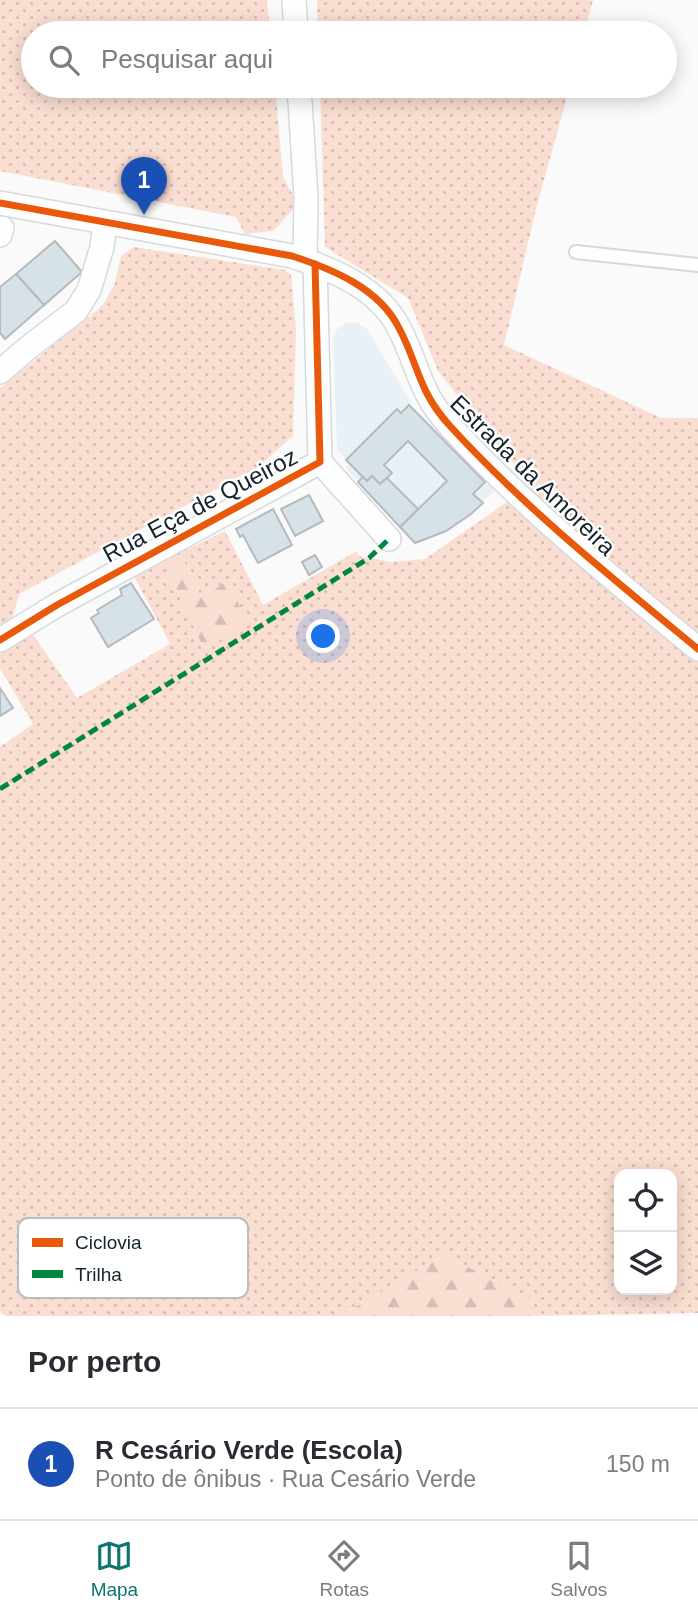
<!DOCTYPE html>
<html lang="pt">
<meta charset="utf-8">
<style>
body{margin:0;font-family:Helvetica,sans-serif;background:#f2f2f3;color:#2b2b33}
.controls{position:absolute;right:21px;bottom:21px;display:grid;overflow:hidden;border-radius:14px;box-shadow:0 4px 18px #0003}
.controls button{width:63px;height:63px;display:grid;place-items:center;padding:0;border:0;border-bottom:2px solid #e1e1e2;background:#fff;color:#2b2b33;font:35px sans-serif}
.you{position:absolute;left:324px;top:637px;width:24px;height:24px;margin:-18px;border:5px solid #fff;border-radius:50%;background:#1a73e8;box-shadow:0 0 0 10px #1a73e833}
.badge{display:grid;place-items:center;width:46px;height:46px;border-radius:50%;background:#0f766e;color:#fff;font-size:23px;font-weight:700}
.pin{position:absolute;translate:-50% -58px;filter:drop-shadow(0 2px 4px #0008)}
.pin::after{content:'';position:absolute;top:37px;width:24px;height:21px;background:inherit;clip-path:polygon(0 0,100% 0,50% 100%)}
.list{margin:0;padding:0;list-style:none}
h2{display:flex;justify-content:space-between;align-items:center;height:91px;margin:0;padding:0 28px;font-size:30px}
h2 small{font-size:23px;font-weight:400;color:#7c7c81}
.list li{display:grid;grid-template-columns:46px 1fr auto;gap:21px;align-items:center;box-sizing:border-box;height:112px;padding:0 28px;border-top:2px solid #e1e1e2}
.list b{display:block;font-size:26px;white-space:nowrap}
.list p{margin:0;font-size:23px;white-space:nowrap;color:#7c7c81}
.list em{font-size:23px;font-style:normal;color:#7c7c81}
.icon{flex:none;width:38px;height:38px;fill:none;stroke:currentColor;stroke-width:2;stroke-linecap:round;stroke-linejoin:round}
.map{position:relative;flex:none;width:698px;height:1316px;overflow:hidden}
.search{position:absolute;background:#fff;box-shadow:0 4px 18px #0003;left:21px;right:21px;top:21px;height:77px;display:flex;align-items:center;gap:18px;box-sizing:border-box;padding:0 24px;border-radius:38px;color:#7c7c81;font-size:26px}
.sheet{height:203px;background:#fff}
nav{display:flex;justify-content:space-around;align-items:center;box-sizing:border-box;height:98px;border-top:2px solid #e1e1e2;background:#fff;font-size:19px;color:#7c7c81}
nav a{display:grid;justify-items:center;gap:4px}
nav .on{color:#0f766e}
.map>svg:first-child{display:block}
.built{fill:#e7f1f6}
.grass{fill:url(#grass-dots);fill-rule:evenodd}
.forest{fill:url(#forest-firs)}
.building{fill:#d6e2e8;stroke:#b4babe;stroke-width:2}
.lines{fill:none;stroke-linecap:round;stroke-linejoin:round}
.lane-casing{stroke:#d3dade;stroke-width:16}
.street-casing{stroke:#d3dade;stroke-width:26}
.lane{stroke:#fefefe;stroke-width:12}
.street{stroke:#fefefe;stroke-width:23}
.quiet{stroke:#00873e;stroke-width:5;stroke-dasharray:10 5;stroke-linecap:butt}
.cycleway-casing{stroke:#fff;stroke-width:11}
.cycleway{stroke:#e8590c;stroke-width:7}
.labels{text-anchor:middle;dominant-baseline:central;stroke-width:5;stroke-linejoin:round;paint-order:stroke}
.street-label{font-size:24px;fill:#15242b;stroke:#fff}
.key{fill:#fff;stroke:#b9bdbf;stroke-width:2}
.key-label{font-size:19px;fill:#15242b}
</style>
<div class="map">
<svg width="698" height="1316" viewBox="0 0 698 1316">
<defs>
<pattern id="grass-dots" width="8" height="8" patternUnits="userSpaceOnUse" patternTransform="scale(1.75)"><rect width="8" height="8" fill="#fbded2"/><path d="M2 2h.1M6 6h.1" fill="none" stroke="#d6beb4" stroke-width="1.8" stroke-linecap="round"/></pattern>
<pattern id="forest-firs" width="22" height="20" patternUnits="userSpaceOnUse" patternTransform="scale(1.75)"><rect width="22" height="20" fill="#fbded2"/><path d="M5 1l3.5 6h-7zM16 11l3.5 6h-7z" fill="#d6beb4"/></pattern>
</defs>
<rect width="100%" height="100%" fill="#fafafa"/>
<polygon class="built" points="346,323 357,323 367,329 411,403 409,405 495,491 458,524 429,539 415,543 346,468 350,463 337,450 333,340 337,329"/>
<g class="grass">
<polygon points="0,0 267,0 270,33 33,33 33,86 275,86 283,177 293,195 293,210 273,231 245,234 236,217 0,171"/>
<polygon points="317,0 593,0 584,33 318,33"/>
<path d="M320,86H570L537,205L504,345L661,418H698V1313L534,1316L532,1300L444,1255L340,1316H6L0,1312V747L33,724L0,668V652L30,630L77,698L170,644L134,576L163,561L204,649L228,581L202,599L180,553L225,531L263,605L357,551L358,556L392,562L425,559L533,484L498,447L438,371L408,298L325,247ZM619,1174H672V1290H619Z"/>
<polygon points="134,247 285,270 291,275 296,330 293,436 258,467 19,594 13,617 0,626 0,388 103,305 115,283 121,256"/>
</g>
<g class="forest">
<polygon points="180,553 202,598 228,580 248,625 204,649 163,561"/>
<polygon points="444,1255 532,1300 534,1316 340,1316"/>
</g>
<g class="building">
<polygon points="55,241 82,272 44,305 16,274"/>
<polygon points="16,274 44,305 5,339 0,333 0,287"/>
<polygon points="409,405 485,482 473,494 483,503 471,514 446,531 415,543 400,527 447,481 408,441 384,465 392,473 380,484 372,476 367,481 346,460 397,409 401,413"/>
<polygon points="372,476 380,484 387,478 418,509 400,527 358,482 363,477 367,481"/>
<polygon points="309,495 323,521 295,536 281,509"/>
<polygon points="273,509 292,545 258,563 243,535 240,537 236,529"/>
<polygon points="315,555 322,567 309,575 302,562"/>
<polygon points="131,583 154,619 108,647 91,618 99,613 97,610 122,595 120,589"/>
<polygon points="0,688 13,708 0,716"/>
</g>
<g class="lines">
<defs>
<polyline id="lane" points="576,252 698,265"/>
<g id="street">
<polyline points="294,0 296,33"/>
<polyline points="299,86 306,197 305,260"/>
<path d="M0,203L292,256C332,269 379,288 399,328C419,366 418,391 450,426C525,508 612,578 698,649"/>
<polyline points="0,235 2,228"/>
<polyline points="0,372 29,347 76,311 89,290 102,247 105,223"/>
<polyline points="320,462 389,539"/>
<polyline points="0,640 57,605 320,462 315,264"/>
</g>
</defs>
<use href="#lane" class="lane-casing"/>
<use href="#street" class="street-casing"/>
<use href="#lane" class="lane"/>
<use href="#street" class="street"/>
<polyline class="quiet" points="0,789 369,558 389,539"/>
<defs>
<g id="cycleway">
<path d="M0,203L292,256C332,269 379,288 399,328C419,366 418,391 450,426C525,508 612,578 698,649"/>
<polyline points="0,640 57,605 320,462 315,264"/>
</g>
</defs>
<use href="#cycleway" class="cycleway-casing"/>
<use href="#cycleway" class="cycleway"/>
</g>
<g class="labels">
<g class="street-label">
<text transform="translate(533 475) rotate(44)">Estrada da Amoreira</text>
<text transform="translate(200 505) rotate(-28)">Rua Eça de Queiroz</text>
</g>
</g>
<rect x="18" y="1218" width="230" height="80" rx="10" class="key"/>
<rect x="32" y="1238" width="31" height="9" fill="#e8590c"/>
<rect x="32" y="1270" width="31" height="8" fill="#00873e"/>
<g class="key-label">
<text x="75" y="1249">Ciclovia</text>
<text x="75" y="1281">Trilha</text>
</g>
</svg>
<div class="controls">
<button><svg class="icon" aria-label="locate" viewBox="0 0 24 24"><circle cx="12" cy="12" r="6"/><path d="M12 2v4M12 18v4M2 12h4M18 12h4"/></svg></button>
<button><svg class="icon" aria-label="layers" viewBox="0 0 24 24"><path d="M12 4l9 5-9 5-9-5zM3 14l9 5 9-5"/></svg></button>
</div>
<div class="you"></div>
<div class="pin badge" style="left:144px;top:215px;background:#1a4fb4">1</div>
<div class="search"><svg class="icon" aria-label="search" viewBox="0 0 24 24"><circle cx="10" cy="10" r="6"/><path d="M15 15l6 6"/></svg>Pesquisar aqui</div>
</div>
<section class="sheet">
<h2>Por perto<small></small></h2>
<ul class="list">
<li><span class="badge" style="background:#1a4fb4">1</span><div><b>R Cesário Verde (Escola)</b><p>Ponto de ônibus · Rua Cesário Verde</p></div><em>150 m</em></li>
</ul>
</section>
<nav>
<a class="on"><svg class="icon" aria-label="map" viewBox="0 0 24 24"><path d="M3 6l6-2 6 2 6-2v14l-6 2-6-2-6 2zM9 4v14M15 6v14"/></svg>Mapa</a>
<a><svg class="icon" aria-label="directions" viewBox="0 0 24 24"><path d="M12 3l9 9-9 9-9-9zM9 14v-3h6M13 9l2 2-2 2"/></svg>Rotas</a>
<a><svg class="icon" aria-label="saved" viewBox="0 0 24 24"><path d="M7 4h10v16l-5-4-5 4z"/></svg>Salvos</a>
</nav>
